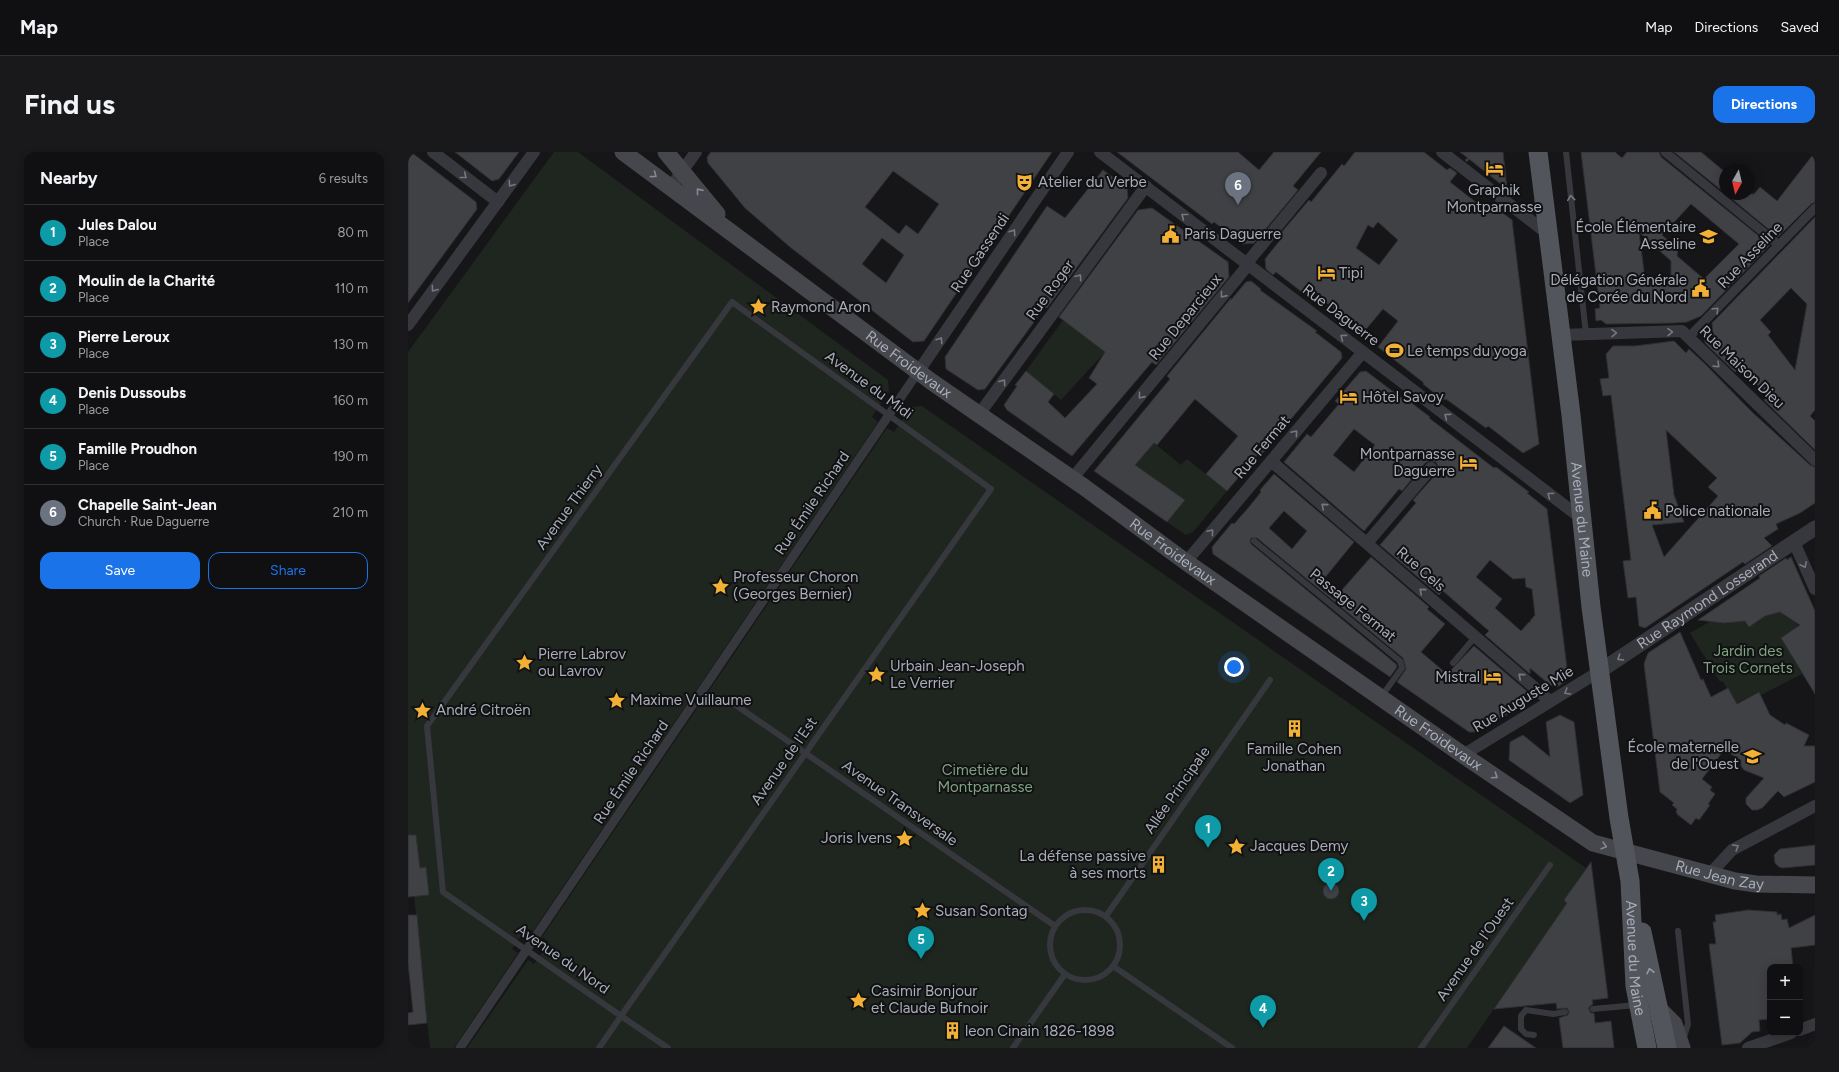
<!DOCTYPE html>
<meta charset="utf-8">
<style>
body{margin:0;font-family:Figtree,sans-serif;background:#19191b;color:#f1f3f6}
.controls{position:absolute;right:12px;bottom:12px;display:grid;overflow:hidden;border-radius:8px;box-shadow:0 2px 10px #0003}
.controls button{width:36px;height:36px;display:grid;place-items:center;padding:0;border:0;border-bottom:1px solid #303032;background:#101012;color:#f1f3f6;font:20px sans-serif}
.compass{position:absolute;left:1311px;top:12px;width:36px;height:36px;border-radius:50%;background:#101012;box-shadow:0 2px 10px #0003;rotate:188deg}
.you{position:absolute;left:826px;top:515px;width:14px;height:14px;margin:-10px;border:3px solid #fff;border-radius:50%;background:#1a73e8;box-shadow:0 0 0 6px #1a73e833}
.badge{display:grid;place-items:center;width:26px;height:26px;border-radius:50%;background:#1a73e8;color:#fff;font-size:13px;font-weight:700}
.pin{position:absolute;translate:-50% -33px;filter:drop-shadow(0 1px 2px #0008)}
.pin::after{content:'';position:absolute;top:21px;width:14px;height:12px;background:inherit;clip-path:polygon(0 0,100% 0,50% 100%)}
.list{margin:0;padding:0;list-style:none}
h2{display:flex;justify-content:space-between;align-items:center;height:52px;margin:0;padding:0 16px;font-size:17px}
h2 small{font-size:13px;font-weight:400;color:#9c9d9f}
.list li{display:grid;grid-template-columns:26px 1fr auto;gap:12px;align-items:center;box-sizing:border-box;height:56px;padding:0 16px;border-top:1px solid #303032}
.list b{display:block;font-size:15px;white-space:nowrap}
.list p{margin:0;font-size:13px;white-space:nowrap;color:#9c9d9f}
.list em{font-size:13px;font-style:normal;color:#9c9d9f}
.actions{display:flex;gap:8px;padding:12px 16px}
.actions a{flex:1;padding:9px 0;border:1px solid #1a73e8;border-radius:12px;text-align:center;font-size:14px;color:#1a73e8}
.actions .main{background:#1a73e8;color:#fff}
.map{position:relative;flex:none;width:1407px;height:896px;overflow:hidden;border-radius:12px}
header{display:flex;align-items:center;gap:24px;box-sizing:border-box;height:56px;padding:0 20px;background:#101012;border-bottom:1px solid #303032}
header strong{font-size:19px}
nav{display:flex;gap:22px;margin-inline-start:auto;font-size:14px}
.intro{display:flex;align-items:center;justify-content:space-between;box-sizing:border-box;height:96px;padding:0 24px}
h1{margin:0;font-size:28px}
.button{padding:10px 18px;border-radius:12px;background:#1a73e8;color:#fff;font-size:14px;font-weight:700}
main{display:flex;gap:24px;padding:0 24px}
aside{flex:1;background:#101012;border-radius:12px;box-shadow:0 2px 10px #0003}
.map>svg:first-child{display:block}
.green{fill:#1e261f}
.building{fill:#404145;stroke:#303034;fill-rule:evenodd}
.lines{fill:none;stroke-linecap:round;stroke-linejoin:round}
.service{stroke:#37383d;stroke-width:6}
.pedestrian{stroke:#37383d;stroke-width:9}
.minor{stroke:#37383d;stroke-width:12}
.tertiary{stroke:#37383d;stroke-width:15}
.secondary{stroke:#45474d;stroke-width:17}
.primary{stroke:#53555c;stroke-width:19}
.oneway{stroke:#858993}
.oneway2{stroke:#757881}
.oneway3{stroke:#979ba6}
.labels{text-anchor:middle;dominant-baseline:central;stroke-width:4;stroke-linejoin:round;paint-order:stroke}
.poi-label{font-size:15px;fill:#a8adb8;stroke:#111113;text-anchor:start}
.street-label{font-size:15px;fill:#a8adb8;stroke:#111113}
.park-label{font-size:15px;fill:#7fa381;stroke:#111113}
</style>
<header>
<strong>Map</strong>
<nav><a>Map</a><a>Directions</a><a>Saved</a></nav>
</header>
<div class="intro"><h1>Find us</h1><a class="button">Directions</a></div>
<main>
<aside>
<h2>Nearby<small>6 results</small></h2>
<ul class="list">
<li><span class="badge" style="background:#0f9aa8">1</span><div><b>Jules Dalou</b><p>Place</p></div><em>80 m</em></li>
<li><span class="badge" style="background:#0f9aa8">2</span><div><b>Moulin de la Charité</b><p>Place</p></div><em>110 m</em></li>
<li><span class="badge" style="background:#0f9aa8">3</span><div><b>Pierre Leroux</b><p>Place</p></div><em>130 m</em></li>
<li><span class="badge" style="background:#0f9aa8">4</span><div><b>Denis Dussoubs</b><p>Place</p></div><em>160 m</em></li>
<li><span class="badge" style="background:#0f9aa8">5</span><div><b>Famille Proudhon</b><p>Place</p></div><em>190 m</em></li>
<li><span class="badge" style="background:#6b7280">6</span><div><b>Chapelle Saint-Jean</b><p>Church · Rue Daguerre</p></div><em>210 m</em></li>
</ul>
<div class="actions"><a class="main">Save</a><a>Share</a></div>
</aside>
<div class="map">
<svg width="1407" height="896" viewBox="0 0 1407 896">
<rect width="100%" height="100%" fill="#161618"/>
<g class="green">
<polygon points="146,0 170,0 480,228 481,239 464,265 470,270 125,779 118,776 104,797 110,801 46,896 22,896 0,686 0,200"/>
<polygon points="655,168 697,200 653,248 618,219"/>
<polygon points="514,254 1178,716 1156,748 1159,751 1059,896 59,896 120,808 126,812 141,790 134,785 479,276 486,280 503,255"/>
<polygon points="746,291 773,313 779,307 819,339 785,380 778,383 759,370 777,348 732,317 724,316"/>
<polygon points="1379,457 1390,474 1374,487 1394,522 1353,543 1350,540 1329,551 1320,536 1319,536 1314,529 1312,530 1282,481 1303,469 1316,471 1337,469 1341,475 1357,464 1372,460 1375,462"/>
</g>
<g class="building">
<polygon points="0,0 3,0 68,50 69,57 0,151"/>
<polygon points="47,0 111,0 91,27 84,29"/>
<path d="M303,0H644L516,189L505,190L382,95L337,56L300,11L299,5ZM485,19L531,52L510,82L498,73L491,82L457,55ZM474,86L496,103L478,131L454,112Z"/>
<polygon points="709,0 830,0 851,18 866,0 913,0 885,34 890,38 846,91 835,92 806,70 804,72"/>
<path d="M947,0H1016L1039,18L1042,16L1049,21L1042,30L1079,59L1084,53L1104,68L1131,292L1115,301L1080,274L1078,276L1038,247L1035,248L1015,232L1016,231L970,195L990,169L975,157L954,182L931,165L933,162L907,142L903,147L868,120L865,123L858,117L857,107L873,87L867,88L901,48L903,50L934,12L936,14ZM970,70L990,88L971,113L948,96L960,73L965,76Z"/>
<polygon points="1052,0 1095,0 1099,37 1061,7 1059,10 1057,8 1060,6"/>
<path d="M1173,0H1207L1214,6L1219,0H1251L1253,5L1362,93L1293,164L1279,170L1265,171L1198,172L1193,168L1188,169L1187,157L1192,156ZM1283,52L1331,92L1296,127L1269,104L1270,97L1254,83ZM1231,80L1263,109V124L1237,128Z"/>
<polygon points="1266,0 1293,0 1317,20 1317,41"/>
<polygon points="1407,0 1407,50 1403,52 1370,85 1318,42 1346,42 1352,35 1369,49"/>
<polygon points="695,18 719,36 720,46 639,156 638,155 629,166 577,237 570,238 538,217 537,205 639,54 657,66"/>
<polygon points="744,56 820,110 821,125 748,213 744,210 664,304 599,258 596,253 609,234 607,233 618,219 646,242 640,250 657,266 689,232 681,226 697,200 651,165 730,58"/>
<path d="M1407,65V258L1402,264L1407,269V298L1356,248L1360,243L1331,215L1327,220L1297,191V185L1305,184L1304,171ZM1383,136L1399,152L1387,218L1360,183L1363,180L1352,168Z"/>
<polygon points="843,129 853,137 852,138 909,179 907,180 933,200 934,206 853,303 851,301 819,339 798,322 830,284 787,247 749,293 746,291 727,313 777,348 759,370 686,319 762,227 759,224 823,146 823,148 838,130"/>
<path d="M1266,189L1278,201L1281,197L1297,212L1344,260L1402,313L1407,315V351L1392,361L1368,372L1370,377L1356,386L1364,394L1337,412L1335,410L1237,476L1231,474L1228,445L1220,446L1215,409L1223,408L1203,243L1195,244L1192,227L1201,226L1198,202L1205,194H1227ZM1258,278L1309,326L1300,335L1310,344L1256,405L1244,373L1276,370L1266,343Z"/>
<path d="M958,219L1000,251L1001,249L1022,265L1021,266L1086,316L1088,315L1113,334L1121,340L1119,341L1139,357L1160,524L1157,530L1149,535L1142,533L1122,516V522L1077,483L1081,479L1035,439L1031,443L972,393L1008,351L1005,348L1029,321L1030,314L1028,310L1021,309L1017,311L994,339L991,337L956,379L876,310L899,282L903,285L931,252L927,249L952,220ZM946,277L967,293L946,320L925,303ZM1082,408L1105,427L1117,426L1118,435L1124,437L1127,463L1122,469V471L1121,470L1113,479L1087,456L1094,447L1068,425Z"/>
<path d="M866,322L946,390L910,434L926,447L963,405L1021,455L1019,457L1037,472L1013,500L1039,522L1066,494L1121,541L1120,551L1067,580H1061L989,530L998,517L995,506L849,386H843L842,389L843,392L988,512L989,515L982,525L805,402L804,395L824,371L826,372L841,355L853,340L852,338ZM876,359L899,379L884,397L861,376Z"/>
<polygon points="1383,405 1407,459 1407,542 1373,486 1392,473 1372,460 1357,464 1341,475 1337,469 1316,471 1290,468 1352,426 1351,424 1378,406 1379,408"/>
<polygon points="1272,480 1293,528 1295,527 1303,545 1320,536 1329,552 1351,540 1362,563 1377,573 1378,571 1401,583 1396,594 1407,594 1407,630 1376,645 1370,639 1354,656 1349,658 1344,658 1338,652 1338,646 1356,626 1336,618 1333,614 1333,608 1316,598 1294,627 1304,635 1302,638 1307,642 1300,652 1302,653 1291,668 1288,666 1283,673 1270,663 1268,660 1269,657 1264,653 1266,651 1252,640 1236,512 1240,501"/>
<polygon points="1152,563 1166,570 1175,643 1162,651 1101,608 1102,590 1115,583 1142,605 1138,570"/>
<polygon points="0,683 8,683 12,716 18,715 21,743 0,745"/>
<polygon points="1407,693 1407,713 1375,716 1371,715 1367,711 1366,703 1372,697"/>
<polygon points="1183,710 1200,846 1184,848 1185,852 1181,855 1181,858 1183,861 1186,861 1187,871 1203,869 1206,896 1155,896 1151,866 1160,863 1161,860 1159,856 1149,857 1148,851 1086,857 1159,751 1156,748"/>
<circle cx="923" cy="739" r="8"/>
<polygon points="1340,758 1369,760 1369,763 1373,762 1374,768 1379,767 1381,776 1407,763 1407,793 1383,796 1385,815 1362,815 1362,867 1351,868 1352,879 1344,880 1332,891 1314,893 1301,792 1308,792 1305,770 1308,770 1307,763"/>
<polygon points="0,763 9,763 19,871 0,873 0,861 5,860 0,811"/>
<polygon points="1096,874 1128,896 1080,896"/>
</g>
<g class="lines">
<g class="service">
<polyline points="1158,0 1178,182"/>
<polyline points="846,389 992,509 994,516 973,545"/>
<polyline points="1045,511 1067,485"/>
<polyline points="322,549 647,774"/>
<circle cx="677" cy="793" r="35"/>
<polyline points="698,764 862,528"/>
<polyline points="1270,779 1280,872 1275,888"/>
<polyline points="705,814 824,896"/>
<polyline points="1185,857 1228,853"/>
<polyline points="1126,883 1118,882 1113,877 1113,864 1118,858 1145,862 1157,860"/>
<path d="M191,896L213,864C337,688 460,512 583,337L324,150L19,574L35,740L213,864L260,896"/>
<polyline points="605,896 657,822"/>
<polyline points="1013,896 1142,713"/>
</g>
<g class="pedestrian">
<polyline points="1257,0 1371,93"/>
<polyline points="1281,185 1407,56"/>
<polyline points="52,896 510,220"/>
</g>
<g class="minor">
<polyline points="25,0 90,50"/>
<polyline points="692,0 1173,366"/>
<polyline points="1034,0 1140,82"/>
<polyline points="262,36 288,0"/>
<polyline points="0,173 126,0"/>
<polyline points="1153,183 1274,179 1407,308"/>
<polyline points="510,220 660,0"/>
<polyline points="572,261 738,34"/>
<polyline points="863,309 1142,549"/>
<polyline points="664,327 836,118 843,106 913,21"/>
<polyline points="1386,390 1407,437"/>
<polyline points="959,391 1023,316"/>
<polyline points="778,410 955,200"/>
<polyline points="1055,603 1192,519"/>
<polyline points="1301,723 1324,698 1407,654"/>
<polyline points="1392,878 1407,872"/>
<polyline points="1340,896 1383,881"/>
</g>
<path class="tertiary" id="s1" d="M1192,519L1407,376"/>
<g class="secondary">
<path id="s2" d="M215,0L524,230L676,335L778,410L1055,603L1185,691L1327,729L1348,732L1407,733"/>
<polyline points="258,0 309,62"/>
<polyline points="1251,857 1266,872 1274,896"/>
</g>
<g class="primary">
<path id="s3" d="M1130,0L1163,263L1183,455L1211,666L1222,729L1227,834L1239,896"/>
<polyline points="1234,780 1259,896"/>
</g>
</g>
<defs><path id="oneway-chevron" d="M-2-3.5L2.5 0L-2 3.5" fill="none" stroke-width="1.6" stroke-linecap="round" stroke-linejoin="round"/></defs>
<g class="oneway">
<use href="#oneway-chevron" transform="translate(246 23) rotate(37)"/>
<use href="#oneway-chevron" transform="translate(291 39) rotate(-129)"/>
<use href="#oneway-chevron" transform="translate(1087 624) rotate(34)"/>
<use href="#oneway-chevron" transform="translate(1196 694) rotate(16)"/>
</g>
<g class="oneway2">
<use href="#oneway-chevron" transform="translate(56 24) rotate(38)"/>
<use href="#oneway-chevron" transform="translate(103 32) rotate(126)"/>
<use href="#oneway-chevron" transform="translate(1163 46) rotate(-96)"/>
<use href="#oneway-chevron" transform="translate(776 64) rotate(-142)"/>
<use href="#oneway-chevron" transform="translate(605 80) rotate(-56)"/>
<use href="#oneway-chevron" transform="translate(671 125) rotate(-54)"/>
<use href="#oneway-chevron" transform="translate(26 137) rotate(126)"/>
<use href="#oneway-chevron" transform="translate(815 143) rotate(129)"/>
<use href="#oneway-chevron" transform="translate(1308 158) rotate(-46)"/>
<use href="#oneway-chevron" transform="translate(1262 180) rotate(-1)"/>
<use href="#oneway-chevron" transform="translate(1206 181) rotate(-1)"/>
<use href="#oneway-chevron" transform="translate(935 185) rotate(-143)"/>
<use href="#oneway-chevron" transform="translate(532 188) rotate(-56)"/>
<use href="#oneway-chevron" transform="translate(1309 213) rotate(44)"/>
<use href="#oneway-chevron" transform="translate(595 230) rotate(-54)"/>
<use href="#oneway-chevron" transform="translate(733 244) rotate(129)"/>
<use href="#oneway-chevron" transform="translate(1039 264) rotate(-143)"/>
<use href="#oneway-chevron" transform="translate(887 281) rotate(-50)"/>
<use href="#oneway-chevron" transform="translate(1142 343) rotate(-143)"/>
<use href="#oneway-chevron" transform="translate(916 354) rotate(-140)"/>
<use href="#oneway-chevron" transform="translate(803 380) rotate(-50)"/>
<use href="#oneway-chevron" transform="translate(1396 413) rotate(65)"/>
<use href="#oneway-chevron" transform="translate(1014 439) rotate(-139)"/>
<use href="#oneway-chevron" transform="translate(1212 506) rotate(147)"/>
<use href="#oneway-chevron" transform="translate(1113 524) rotate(-140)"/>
<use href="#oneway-chevron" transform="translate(1159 540) rotate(149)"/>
<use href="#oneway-chevron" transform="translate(1328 695) rotate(-31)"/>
</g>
<use class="oneway3" href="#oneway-chevron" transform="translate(1242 819) rotate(-103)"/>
<defs>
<symbol id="hotel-bare" viewBox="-9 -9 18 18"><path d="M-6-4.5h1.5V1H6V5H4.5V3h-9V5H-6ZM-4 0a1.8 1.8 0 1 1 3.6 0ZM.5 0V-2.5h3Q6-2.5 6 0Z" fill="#f2b134" stroke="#111113" stroke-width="2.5" paint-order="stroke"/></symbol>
<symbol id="theatre-bare" viewBox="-9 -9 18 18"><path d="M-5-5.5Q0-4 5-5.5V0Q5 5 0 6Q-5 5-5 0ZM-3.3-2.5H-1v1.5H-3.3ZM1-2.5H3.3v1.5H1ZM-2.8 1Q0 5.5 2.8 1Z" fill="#f2b134" stroke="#111113" stroke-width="2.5" paint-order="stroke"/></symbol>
<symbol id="civic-bare" viewBox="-9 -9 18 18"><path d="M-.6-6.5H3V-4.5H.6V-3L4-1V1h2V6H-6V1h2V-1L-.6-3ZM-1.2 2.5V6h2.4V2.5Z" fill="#f2b134" stroke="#111113" stroke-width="2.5" paint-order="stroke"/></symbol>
<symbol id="school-bare" viewBox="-9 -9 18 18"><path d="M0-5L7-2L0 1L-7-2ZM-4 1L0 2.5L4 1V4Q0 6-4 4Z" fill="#f2b134" stroke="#111113" stroke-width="2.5" paint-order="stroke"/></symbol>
<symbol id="sight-bare" viewBox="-9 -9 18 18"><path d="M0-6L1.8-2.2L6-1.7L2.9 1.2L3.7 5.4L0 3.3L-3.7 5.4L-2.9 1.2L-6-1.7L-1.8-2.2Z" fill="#f2b134" stroke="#111113" stroke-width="2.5" paint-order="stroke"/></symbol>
<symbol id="stadium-bare" viewBox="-9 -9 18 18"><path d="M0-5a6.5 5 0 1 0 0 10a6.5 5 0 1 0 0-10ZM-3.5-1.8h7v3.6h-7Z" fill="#f2b134" stroke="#111113" stroke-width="2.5" paint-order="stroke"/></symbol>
<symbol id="building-bare" viewBox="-9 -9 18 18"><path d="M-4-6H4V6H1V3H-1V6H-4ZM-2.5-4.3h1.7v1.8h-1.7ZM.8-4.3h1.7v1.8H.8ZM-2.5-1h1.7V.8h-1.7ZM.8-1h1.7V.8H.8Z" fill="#f2b134" stroke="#111113" stroke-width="2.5" paint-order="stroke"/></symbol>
</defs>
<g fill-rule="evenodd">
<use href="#hotel-bare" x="1074" y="4" width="25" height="25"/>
<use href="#theatre-bare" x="604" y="18" width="25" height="25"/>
<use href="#civic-bare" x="750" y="70" width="25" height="25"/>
<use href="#school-bare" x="1288" y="72" width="25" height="25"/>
<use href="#hotel-bare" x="906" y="108" width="25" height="25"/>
<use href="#civic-bare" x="1280" y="124" width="25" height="25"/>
<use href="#sight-bare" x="338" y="142" width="25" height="25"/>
<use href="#stadium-bare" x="974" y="186" width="25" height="25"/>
<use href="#hotel-bare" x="928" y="232" width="25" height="25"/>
<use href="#hotel-bare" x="1048" y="298" width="25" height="25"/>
<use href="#civic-bare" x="1232" y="346" width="25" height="25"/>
<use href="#sight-bare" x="300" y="422" width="25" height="25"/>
<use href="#sight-bare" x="104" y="498" width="25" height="25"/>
<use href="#sight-bare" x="456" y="510" width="25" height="25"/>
<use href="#hotel-bare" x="1072" y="512" width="25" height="25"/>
<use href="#sight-bare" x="196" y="536" width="25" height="25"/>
<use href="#sight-bare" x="2" y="546" width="25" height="25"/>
<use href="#building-bare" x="874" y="564" width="25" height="25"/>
<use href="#school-bare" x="1332" y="592" width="25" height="25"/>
<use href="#sight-bare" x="484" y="674" width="25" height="25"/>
<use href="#sight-bare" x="816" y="682" width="25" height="25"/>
<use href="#building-bare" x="738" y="700" width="25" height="25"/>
<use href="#sight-bare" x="502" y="746" width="25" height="25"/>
<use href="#sight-bare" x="438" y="836" width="25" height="25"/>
<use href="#building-bare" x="532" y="866" width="25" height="25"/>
</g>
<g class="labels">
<g class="poi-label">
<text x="630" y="30">Atelier du Verbe</text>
<text x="1086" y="38" text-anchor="middle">Graphik<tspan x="1086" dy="17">Montparnasse</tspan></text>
<text x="1288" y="75" text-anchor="end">École Élémentaire<tspan x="1288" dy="17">Asseline</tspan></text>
<text x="776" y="82">Paris Daguerre</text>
<text x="931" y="121">Tipi</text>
<text x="1279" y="128" text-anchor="end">Délégation Générale<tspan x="1279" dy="17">de Corée du Nord</tspan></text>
<text x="363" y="155">Raymond Aron</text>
<text x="999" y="199">Le temps du yoga</text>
<text x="954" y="245">Hôtel Savoy</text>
<text x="1047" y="302" text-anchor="end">Montparnasse<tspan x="1047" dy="17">Daguerre</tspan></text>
<text x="1257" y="359">Police nationale</text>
<text x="325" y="425">Professeur Choron<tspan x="325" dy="17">(Georges Bernier)</tspan></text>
<text x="130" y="502">Pierre Labrov<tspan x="130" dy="17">ou Lavrov</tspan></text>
<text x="482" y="514">Urbain Jean-Joseph<tspan x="482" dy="17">Le Verrier</tspan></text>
<text x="1072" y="525" text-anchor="end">Mistral</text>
<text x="222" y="548">Maxime Vuillaume</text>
<text x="28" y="558">André Citroën</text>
<text x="1331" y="595" text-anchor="end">École maternelle<tspan x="1331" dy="17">de l'Ouest</tspan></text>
<text x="886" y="597" text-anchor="middle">Famille Cohen<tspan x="886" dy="17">Jonathan</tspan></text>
<text x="484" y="686" text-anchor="end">Joris Ivens</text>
<text x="842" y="694">Jacques Demy</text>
<text x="738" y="704" text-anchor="end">La défense passive<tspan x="738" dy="17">à ses morts</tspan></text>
<text x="527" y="759">Susan Sontag</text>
<text x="463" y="839">Casimir Bonjour<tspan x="463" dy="17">et Claude Bufnoir</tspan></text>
<text x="557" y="879">leon Cinain 1826-1898</text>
</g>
<g class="street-label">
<text transform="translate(572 101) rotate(-56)">Rue Gassendi</text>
<text transform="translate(1342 103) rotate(-46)">Rue Asseline</text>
<text transform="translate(642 138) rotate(-54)">Rue Roger</text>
<text transform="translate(933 163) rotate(37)">Rue Daguerre</text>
<text transform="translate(777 165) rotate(-51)">Rue Deparcieux</text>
<text stroke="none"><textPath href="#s2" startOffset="356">Rue Froidevaux</textPath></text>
<text transform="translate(1334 215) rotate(44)">Rue Maison Dieu</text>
<text transform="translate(461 233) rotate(36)">Avenue du Midi</text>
<text transform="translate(854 295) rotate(-50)">Rue Fermat</text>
<text transform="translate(404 351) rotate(-56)">Rue Émile Richard</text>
<text transform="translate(161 355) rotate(-54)">Avenue Thierry</text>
<text stroke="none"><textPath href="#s3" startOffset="370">Avenue du Maine</textPath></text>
<text stroke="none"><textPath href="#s2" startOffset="680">Rue Froidevaux</textPath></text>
<text transform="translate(1013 417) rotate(41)">Rue Cels</text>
<text stroke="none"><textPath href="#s1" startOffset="129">Rue Raymond Losserand</textPath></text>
<text transform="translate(945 453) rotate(39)">Passage Fermat</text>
<text transform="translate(1115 547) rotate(-31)">Rue Auguste Mie</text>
<text stroke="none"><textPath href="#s2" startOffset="1004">Rue Froidevaux</textPath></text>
<text transform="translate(376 609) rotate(-55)">Avenue de l'Est</text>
<text transform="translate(223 620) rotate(-56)">Rue Émile Richard</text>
<text transform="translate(769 638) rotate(-55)">Allée Principale</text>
<text transform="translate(492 651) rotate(35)">Avenue Transversale</text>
<text stroke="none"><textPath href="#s2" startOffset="1322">Rue Jean Zay</textPath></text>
<text transform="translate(1067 797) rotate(-55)">Avenue de l'Ouest</text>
<text stroke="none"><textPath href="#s3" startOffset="812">Avenue du Maine</textPath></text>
<text transform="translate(155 807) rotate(35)">Avenue du Nord</text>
</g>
<g class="park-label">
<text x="1340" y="499">Jardin des<tspan x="1340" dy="17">Trois Cornets</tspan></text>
<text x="577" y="618">Cimetière du<tspan x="577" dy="17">Montparnasse</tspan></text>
</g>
</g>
</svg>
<div class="controls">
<button>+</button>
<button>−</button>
</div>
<svg class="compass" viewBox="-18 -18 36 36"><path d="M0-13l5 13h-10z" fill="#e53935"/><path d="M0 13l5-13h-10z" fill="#9c9d9f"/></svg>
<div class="you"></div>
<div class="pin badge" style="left:800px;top:696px;background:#0f9aa8">1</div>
<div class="pin badge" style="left:923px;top:739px;background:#0f9aa8">2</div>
<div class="pin badge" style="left:956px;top:769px;background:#0f9aa8">3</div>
<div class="pin badge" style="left:855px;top:876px;background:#0f9aa8">4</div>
<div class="pin badge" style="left:513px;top:807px;background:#0f9aa8">5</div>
<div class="pin badge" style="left:830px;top:53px;background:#6b7280">6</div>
</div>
</main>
